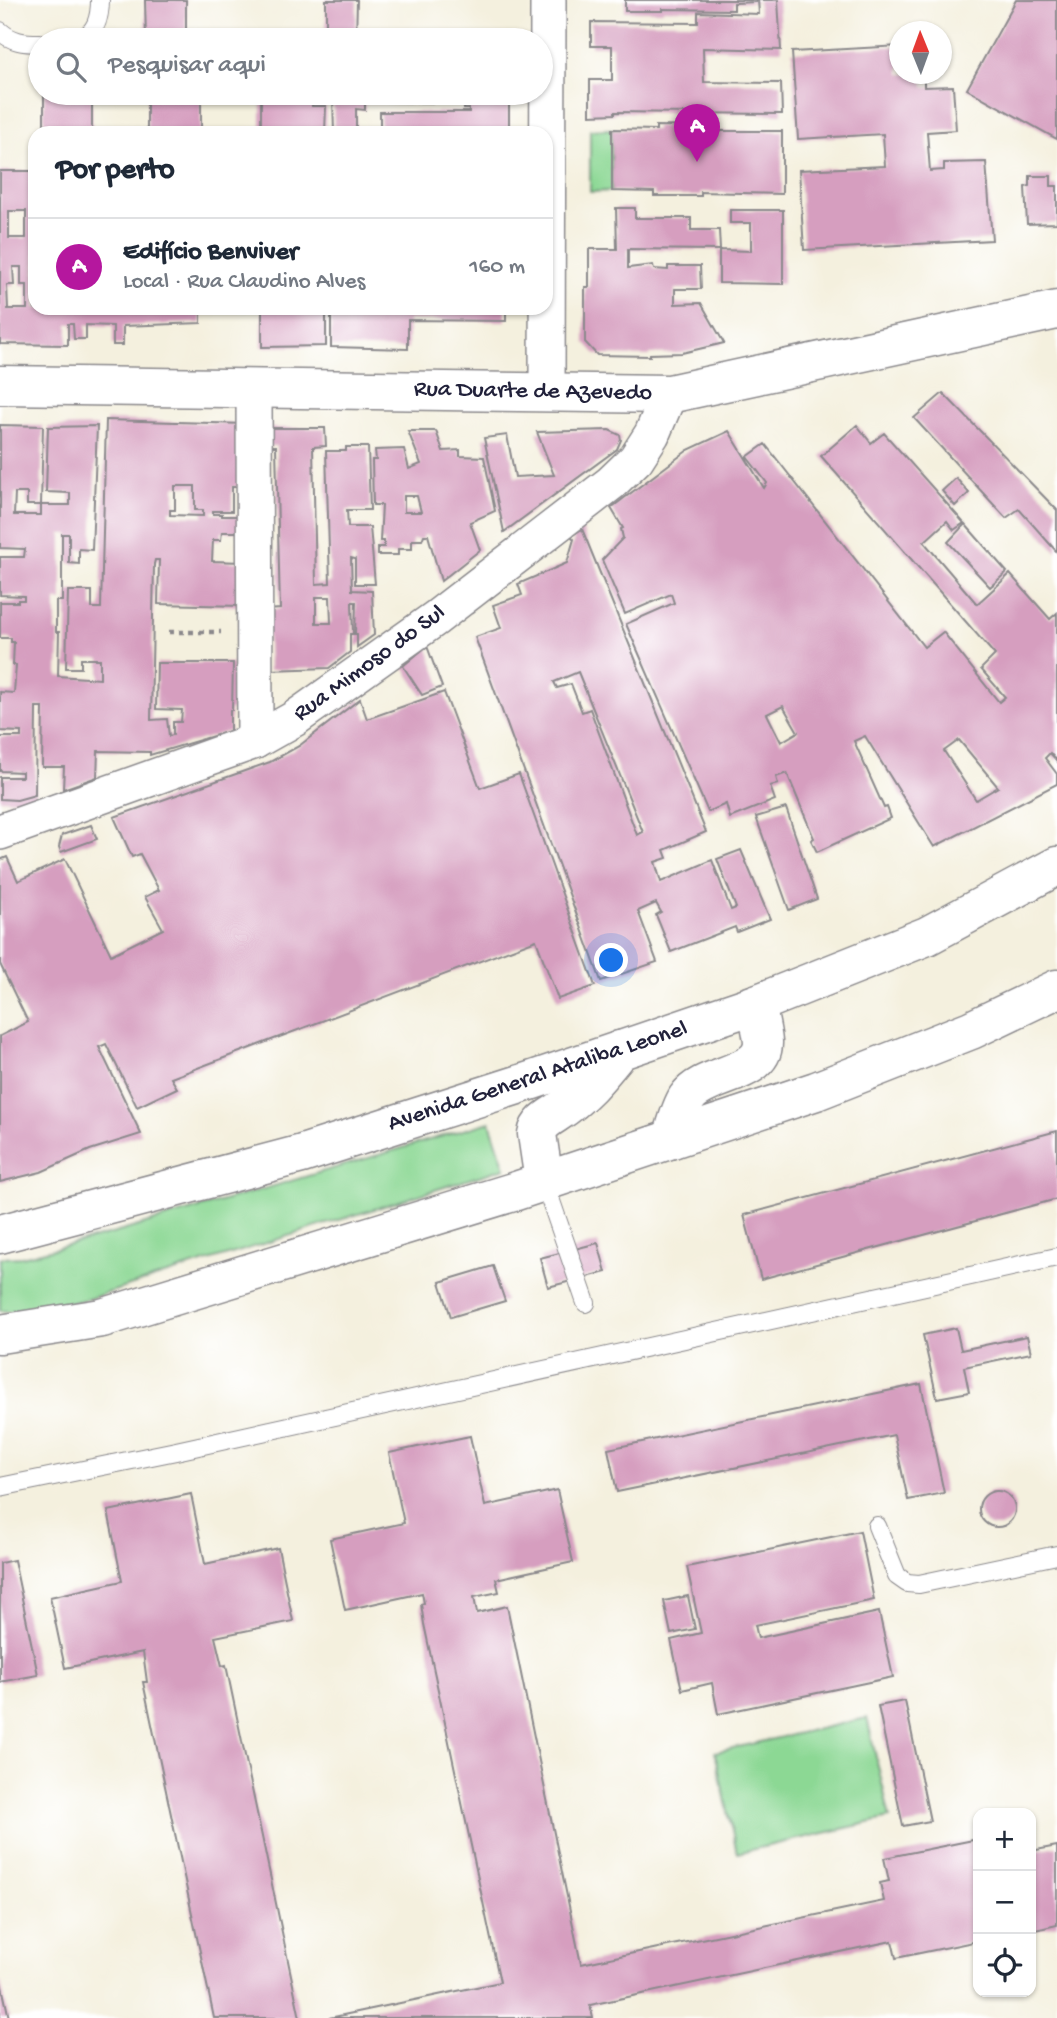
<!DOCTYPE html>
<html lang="pt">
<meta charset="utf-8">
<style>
body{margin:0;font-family:"Gochi Hand",sans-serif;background:#f2f2f3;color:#1f2937}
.controls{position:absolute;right:21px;bottom:21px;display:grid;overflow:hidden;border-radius:14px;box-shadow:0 2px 5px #0004}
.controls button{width:63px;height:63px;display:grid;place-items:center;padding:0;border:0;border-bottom:2px solid #e0e1e3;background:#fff;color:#1f2937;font:35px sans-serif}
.compass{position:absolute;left:889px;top:21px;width:63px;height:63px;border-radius:50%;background:#fff;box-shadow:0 2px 5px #0004;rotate:359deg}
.you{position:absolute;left:612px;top:961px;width:24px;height:24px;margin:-18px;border:5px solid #fff;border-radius:50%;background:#1a73e8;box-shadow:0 0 0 10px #1a73e833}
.badge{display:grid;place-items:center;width:46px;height:46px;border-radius:50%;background:#b5179e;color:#fff;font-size:23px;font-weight:700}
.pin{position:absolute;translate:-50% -58px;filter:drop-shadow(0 2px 4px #0008)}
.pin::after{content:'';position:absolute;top:37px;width:24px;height:21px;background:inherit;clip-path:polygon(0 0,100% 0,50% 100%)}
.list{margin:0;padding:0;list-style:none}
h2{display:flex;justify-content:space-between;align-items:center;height:91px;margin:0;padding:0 28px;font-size:30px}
h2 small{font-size:23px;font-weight:400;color:#747a83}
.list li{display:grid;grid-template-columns:46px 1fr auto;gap:21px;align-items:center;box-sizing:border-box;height:98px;padding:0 28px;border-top:2px solid #e0e1e3}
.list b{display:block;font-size:26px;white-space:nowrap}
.list p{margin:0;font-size:23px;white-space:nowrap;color:#747a83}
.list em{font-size:23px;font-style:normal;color:#747a83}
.icon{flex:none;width:38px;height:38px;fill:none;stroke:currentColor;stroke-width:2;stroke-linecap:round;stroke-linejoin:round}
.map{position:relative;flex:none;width:1057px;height:2018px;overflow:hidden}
.search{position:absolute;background:#fff;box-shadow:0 2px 5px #0004;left:28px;top:28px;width:525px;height:77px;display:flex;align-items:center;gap:18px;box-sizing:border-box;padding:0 24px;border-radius:38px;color:#747a83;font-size:26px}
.panel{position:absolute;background:#fff;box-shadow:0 2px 5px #0004;left:28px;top:126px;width:525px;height:189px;border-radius:21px}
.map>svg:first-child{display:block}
.green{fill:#8cd894;stroke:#577d68;stroke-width:2}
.building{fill:#d69ebf;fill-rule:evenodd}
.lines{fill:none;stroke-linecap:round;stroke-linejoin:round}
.service-casing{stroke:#8b898c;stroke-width:20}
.minor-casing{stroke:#8b898c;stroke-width:38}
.secondary-casing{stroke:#8b898c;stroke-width:41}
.primary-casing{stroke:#8b898c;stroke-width:41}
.path{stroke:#8b898c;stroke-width:4.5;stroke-dasharray:5 5;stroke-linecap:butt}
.service{stroke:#fff;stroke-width:18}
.minor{stroke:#fff;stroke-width:35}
.secondary{stroke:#fff;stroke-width:38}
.primary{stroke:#fff;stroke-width:38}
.labels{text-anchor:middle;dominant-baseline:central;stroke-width:7;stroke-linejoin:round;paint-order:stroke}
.street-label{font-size:24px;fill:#22223b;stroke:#fff}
</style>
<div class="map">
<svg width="1057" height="2018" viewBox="0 0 1057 2018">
<rect width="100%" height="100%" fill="#fff"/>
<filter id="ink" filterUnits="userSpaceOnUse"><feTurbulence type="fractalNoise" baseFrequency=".0143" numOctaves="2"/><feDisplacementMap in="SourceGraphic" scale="14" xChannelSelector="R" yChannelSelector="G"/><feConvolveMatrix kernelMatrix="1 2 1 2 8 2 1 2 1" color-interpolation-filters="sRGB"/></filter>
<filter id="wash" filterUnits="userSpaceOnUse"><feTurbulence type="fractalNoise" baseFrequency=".00686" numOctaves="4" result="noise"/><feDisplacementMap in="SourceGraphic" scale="28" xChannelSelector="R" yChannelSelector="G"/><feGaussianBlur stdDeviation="1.57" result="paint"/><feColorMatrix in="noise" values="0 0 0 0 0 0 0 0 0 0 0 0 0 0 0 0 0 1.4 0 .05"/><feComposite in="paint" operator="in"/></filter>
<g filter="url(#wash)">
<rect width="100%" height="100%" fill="#f4f0de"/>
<g class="green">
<polygon points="612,129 612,191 590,192 590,130"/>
<polygon points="490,1122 505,1168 88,1299 31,1311 0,1311 0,1258 22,1257 115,1233"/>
<polygon points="867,1718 890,1818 737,1853 715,1752"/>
</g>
<g id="blocks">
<g class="building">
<polygon points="145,0 186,0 186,39 146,39"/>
<polygon points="326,0 357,0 356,40 326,40"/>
<polygon points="625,0 756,0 756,2 734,3 734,10 663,9 663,11 625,11"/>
<polygon points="758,0 778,0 781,50 703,48 704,82 781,83 782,114 615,112 615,114 590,115 590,80 612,80 612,46 591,46 591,22 698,23 698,12 759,14"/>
<polygon points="1016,0 1057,0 1057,139 967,89"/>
<polygon points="900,46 900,74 924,74 924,87 953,86 956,130 927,132 930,171 944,170 944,163 986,162 992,240 804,250 799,170 885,166 883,134 798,139 792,52"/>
<rect x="44" y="93" width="48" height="40"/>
<rect x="147" y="93" width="54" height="40"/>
<polygon points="261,93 312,93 312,106 326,106 325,133 261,133"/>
<polygon points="326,93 365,93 365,110 356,109 356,133 334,133 333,99 325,99"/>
<polygon points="384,93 509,93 509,133 380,133 380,112 469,112 469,109 464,109 464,103 384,102"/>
<polygon points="656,126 702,127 702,131 782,131 782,194 701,192 701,196 654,196 654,192 612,191 612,129 656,130"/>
<path d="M0,171H35V308H201V323L123,326V345H113V326L86,325V339H74L73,324H68V345L0,344ZM9,211H26V238H9ZM13,267H21V285H27V309H8L7,285H14Z"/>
<polygon points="1030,176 1051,176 1051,186 1057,186 1057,223 1027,224 1025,187 1030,186"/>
<polygon points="616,208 635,208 635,218 691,218 691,230 719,230 720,250 751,251 751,223 730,223 730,210 783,210 783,284 719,283 719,250 628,249 628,268 653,265 654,269 668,270 668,266 700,266 701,289 675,289 675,304 701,303 724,343 682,353 650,354 650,356 597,355 585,342 585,287 589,287 589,249 617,249"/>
<polygon points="262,308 326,308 326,346 262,347"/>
<polygon points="331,308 376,308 376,312 382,312 382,308 506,308 506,321 408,320 408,349 331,347"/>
<polygon points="943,393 1057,510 1057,552 1019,509 1006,518 914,418"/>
<path d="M106,420L246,424L245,487H232V511H213V514H222V516H241L240,532H222L221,540H213L212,561L242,562V606L158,604L159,560H155L154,564L151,720L167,719L169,736L173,735V722H181L182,710L156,709L157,663H233L232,710H230V731L150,755V752L98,751L97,777L63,789L64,767H42L43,707H36L35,795L17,800L0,799V777H22V772L0,771V737H21V732L0,731V692L14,693L16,665H13L14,642H11V638H0V602H18V600H24V596L0,595V557H24L25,549L0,548V425L43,426L41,505H27V493H15L14,515H41V505H70V493L46,492L48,427L97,426L92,550L79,549V564L69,563V534H62V601H56V632H59L58,676L100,679V659H81V668H66L68,591H92V608H101ZM175,486H195V510H203V516L170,515V510H175Z"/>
<path d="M857,425L871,443L884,433L964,523L954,530L947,521L924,542L977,604L1010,574L1050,619L1057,613V761L1050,753L1045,758L1057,774V784L934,847L865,736L854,741L884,808L887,807L891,818L817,852L811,840L814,838L787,773L776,777L778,784L770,786L775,800L730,818L726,804L708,812L626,624L674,603L671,594L625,614L602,560L623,538L621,529L623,528L611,508L688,450L729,431L764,488L767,483L747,457L765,444L924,647L943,632L999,702L1005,697L981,669L995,655L821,456ZM783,706L798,732L781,742L767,714ZM959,740L998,787L976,800L944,751Z"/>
<path d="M264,428H325L326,446L313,447L316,584L330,583L326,451H346V447H368L370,510H347L348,527H370L375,584H355V559L351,558L352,590L372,591L374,635L357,647V634H355L356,602H352L353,634H350V652L329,668L269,670L267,610L280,609L276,446H265ZM316,597H330L331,623H316Z"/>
<polygon points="609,430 620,435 621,440 617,449 504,532 484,438 507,435 515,477 554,475 537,432"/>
<path d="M408,431H436L443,451L460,450V456L484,457L495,511L470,522L480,550L441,581L428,535H424L422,540H412V549H398V555H378V547H384V541H380L382,505H373L372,460H376L375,450L404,449L409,469L421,464ZM404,496H417L421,512H404Z"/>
<polygon points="956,478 969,493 955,506 942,491"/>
<polygon points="965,524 1007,572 990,587 948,542"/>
<path d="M582,529L706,832L664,850L667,858L655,862L661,882L712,860L731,910L736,908L717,859L741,850L770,919L737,932L735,927L671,952L656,915L661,912L656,903L638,911L657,962L601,981L475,637L501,628L493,605L522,595L518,584L567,563L574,539L571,536ZM578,672L643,832L637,835L590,709L582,712L571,684L557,688L554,682Z"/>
<polygon points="427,646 442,687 422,695 403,666"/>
<polygon points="444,692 480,788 519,774 595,986 558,999 536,940 171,1078 177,1088 137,1107 106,1044 99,1047 141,1134 90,1150 41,1172 0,1182 0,1036 28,1022 0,964 0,860 7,857 18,881 65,859 111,955 163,929 145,897 159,890 140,854 132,857 114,817 270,762 299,746 360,699 367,719"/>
<polygon points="786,808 817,899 789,910 756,817"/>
<polygon points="91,825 97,839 61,852 59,847 62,835"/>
<polygon points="1057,1131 1057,1199 761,1279 744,1215"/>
<polygon points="598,1243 606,1272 548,1287 540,1258"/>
<polygon points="493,1266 505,1301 451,1317 440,1282"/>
<polygon points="956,1328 961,1350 1027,1336 1031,1353 964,1367 969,1392 937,1398 923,1335"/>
<polygon points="921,1384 944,1493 908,1500 894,1435 617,1492 608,1449"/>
<polygon points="470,1436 485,1506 557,1490 573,1562 496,1579 499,1592 474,1597 477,1613 507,1606 581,1964 884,1901 880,1883 889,1881 884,1858 978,1839 978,1941 896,1958 892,1941 590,2005 593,2018 329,2018 500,1982 424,1624 421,1604 424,1603 422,1593 345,1610 330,1539 404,1523 389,1453"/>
<circle cx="997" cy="1509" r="18"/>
<polygon points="191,1494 205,1564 278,1548 293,1621 215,1637 222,1666 226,1665 300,2018 214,2018 143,1682 147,1682 143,1652 65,1668 50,1597 122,1581 108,1511"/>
<polygon points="860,1531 874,1600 755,1625 758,1638 879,1612 893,1677 718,1714 712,1683 682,1690 671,1640 701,1633 687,1567"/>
<polygon points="14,1560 38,1675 0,1682 0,1563"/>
<polygon points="688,1596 695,1629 671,1634 664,1601"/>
<polygon points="905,1701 930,1821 903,1826 878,1706"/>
<polygon points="1057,1846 1057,1925 1031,1931 1031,1851"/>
<polygon points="0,1982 1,1982 9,2018 0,2018"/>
</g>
</g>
</g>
<g filter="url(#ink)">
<use href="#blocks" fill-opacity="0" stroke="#8b898c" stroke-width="2"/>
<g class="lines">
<defs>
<g id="service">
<path d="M0,31C12,42 24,43 40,43"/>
<path d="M79,40C96,33 100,18 100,0"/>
<polyline points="544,1181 586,1303"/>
<polyline points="0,1487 176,1451 1057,1257"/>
<polyline points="877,1526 897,1576 907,1583 919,1584 1057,1555"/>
</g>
<g id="minor">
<polyline points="254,388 255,741"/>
<polyline points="547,393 548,0"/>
<polyline points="0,832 255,741 294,719 436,618 611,483 636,459 652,434 669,394"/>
</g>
<polyline id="secondary" points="0,385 669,394 1057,310"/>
<g id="primary">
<path d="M672,1139C676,1126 680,1109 687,1098C703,1073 764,1076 763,1042C762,1030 758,1016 756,1004"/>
<path d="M544,1181L537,1134C539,1124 547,1119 555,1114C584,1095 599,1076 620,1050"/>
<polyline points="0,1234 302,1154 530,1081 756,1004 927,936 1057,866"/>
<polyline points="0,1334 102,1318 513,1192 816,1091 971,1030 1057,989"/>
</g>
</defs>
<use href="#service" class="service-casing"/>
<use href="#minor" class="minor-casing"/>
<use href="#secondary" class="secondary-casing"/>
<use href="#primary" class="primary-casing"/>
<polyline class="path" points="169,632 221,632"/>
<use href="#service" class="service"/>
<use href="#minor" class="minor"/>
<use href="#secondary" class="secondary"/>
<use href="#primary" class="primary"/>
</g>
</g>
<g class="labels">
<g class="street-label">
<text transform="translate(533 392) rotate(1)">Rua Duarte de Azevedo</text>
<text transform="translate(370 664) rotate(-36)">Rua Mimoso do Sul</text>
<text transform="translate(538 1077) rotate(-18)">Avenida General Ataliba Leonel</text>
</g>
</g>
</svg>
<div class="controls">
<button>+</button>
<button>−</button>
<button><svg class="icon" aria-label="locate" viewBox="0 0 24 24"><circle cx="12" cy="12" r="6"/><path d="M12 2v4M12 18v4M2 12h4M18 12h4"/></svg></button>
</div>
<svg class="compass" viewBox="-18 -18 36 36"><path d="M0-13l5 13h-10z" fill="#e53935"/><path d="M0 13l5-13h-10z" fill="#747a83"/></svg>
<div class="you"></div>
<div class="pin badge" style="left:697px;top:162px">A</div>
<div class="search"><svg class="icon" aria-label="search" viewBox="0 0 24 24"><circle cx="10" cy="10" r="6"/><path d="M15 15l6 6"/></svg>Pesquisar aqui</div>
<section class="panel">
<h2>Por perto<small></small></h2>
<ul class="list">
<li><span class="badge">A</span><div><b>Edifício Benviver</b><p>Local · Rua Claudino Alves</p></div><em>160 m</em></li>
</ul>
</section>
</div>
